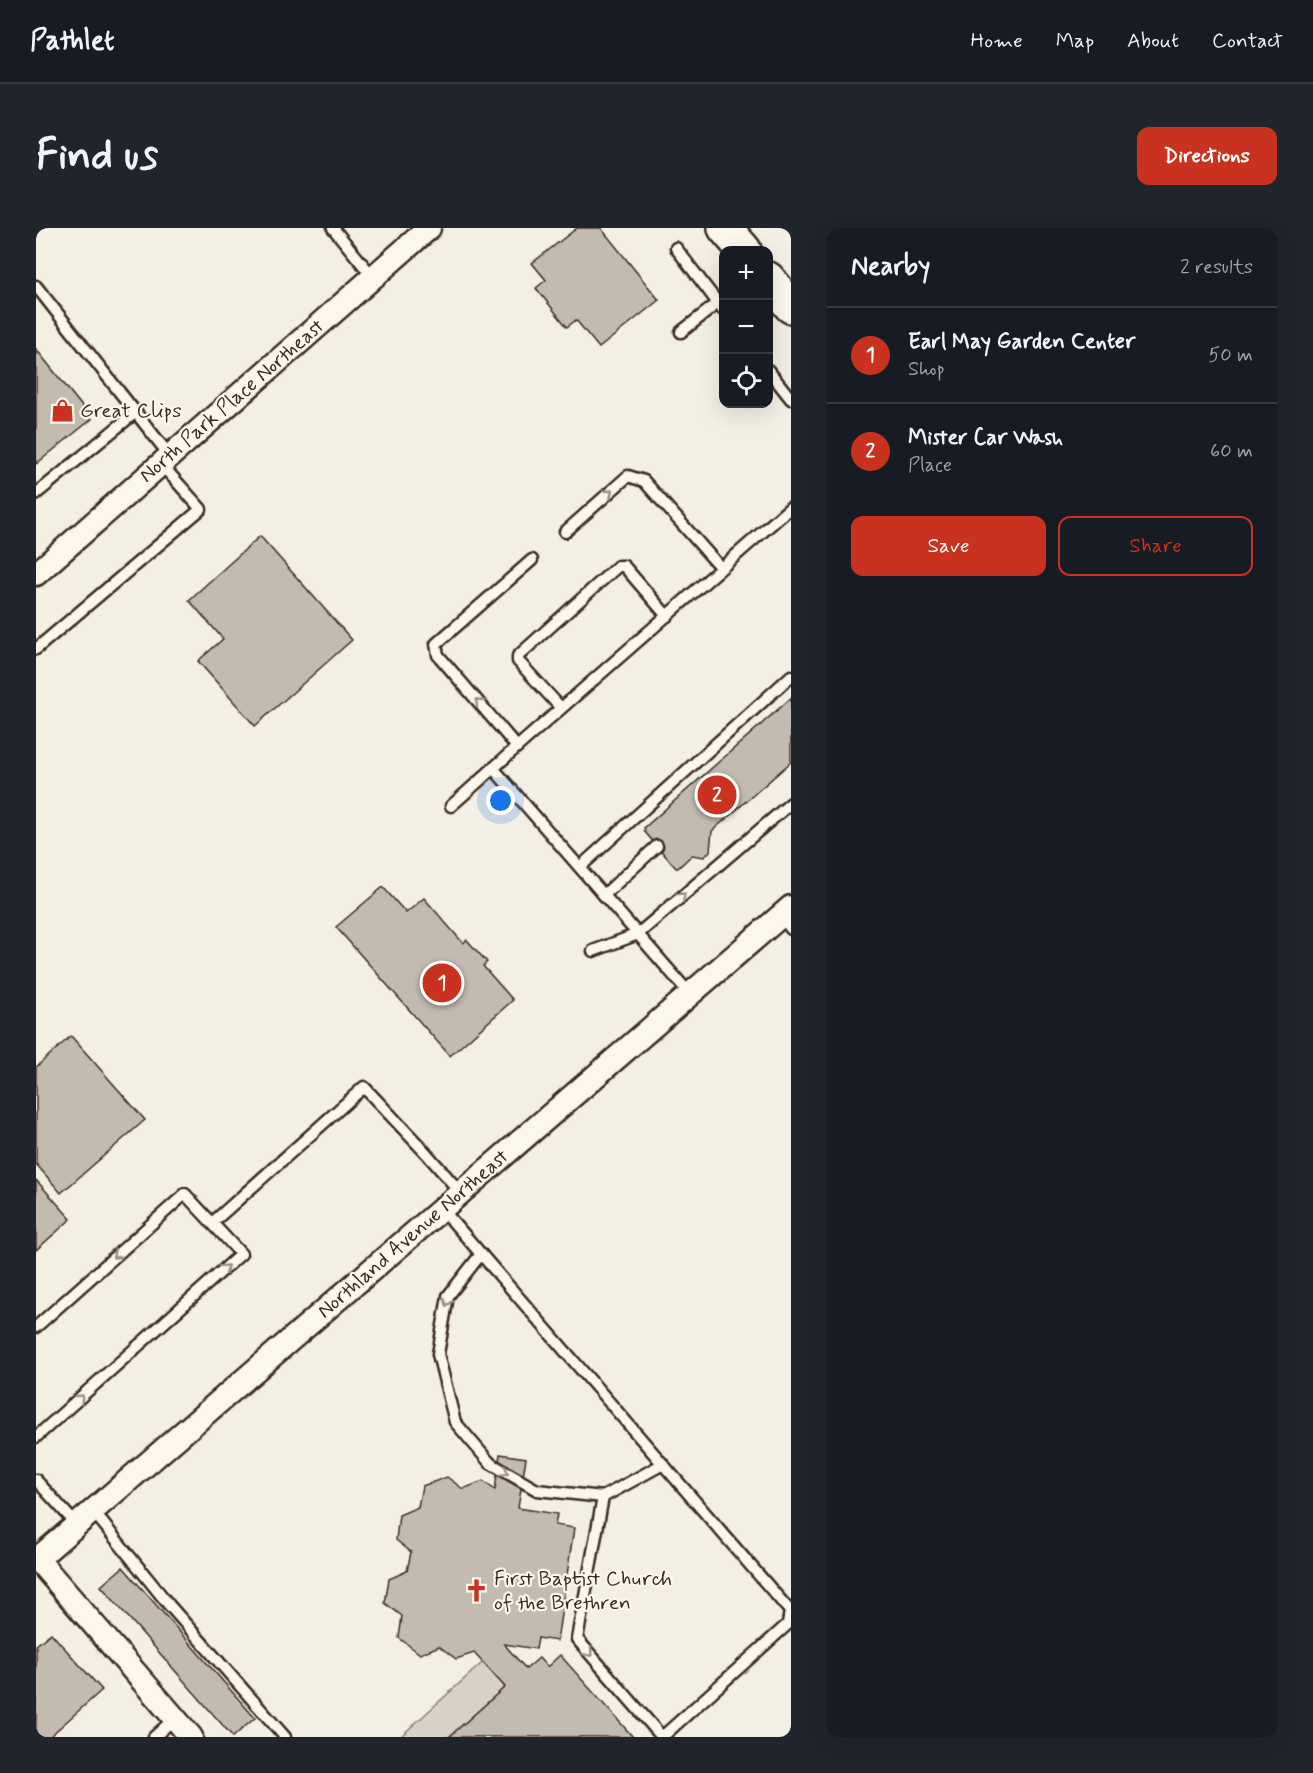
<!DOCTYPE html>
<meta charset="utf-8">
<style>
body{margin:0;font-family:Mynerve,sans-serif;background:#20242c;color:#f1f3f6}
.controls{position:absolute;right:18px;top:18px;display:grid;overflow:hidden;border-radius:12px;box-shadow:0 6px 24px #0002}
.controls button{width:54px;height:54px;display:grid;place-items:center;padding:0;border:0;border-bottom:2px solid #363941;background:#171b24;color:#f1f3f6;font:30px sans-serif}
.you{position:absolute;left:465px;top:573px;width:21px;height:21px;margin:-15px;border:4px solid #fff;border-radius:50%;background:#1a73e8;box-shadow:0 0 0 9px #1a73e833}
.badge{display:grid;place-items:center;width:39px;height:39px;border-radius:50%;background:#c8321e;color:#fff;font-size:20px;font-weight:700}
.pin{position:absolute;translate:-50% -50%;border:3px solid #fff;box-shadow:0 2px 6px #0006}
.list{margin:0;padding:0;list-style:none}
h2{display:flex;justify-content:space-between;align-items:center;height:78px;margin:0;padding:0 24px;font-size:26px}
h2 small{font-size:20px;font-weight:400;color:#9ea1a6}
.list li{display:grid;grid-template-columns:39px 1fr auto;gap:18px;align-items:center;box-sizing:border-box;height:96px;padding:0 24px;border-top:2px solid #363941}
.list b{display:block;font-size:22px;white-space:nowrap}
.list p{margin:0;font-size:20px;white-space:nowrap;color:#9ea1a6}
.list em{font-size:20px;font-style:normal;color:#9ea1a6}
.actions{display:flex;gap:12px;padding:18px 24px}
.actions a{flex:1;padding:14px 0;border:2px solid #c8321e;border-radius:12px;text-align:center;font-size:21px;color:#c8321e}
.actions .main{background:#c8321e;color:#fff}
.icon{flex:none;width:33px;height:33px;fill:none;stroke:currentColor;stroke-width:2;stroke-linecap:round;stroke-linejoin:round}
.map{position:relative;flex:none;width:755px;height:1509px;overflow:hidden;border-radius:12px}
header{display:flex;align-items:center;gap:36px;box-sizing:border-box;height:84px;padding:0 30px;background:#171b24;border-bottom:2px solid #363941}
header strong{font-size:28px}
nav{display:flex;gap:33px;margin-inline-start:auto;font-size:21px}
.intro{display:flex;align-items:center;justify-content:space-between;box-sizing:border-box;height:144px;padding:0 36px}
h1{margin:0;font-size:42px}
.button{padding:15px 27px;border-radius:12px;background:#c8321e;color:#fff;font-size:21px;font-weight:700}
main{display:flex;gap:36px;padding:0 36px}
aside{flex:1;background:#171b24;border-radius:12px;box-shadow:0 6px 24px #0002}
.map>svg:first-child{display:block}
.green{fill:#d8d1c6;stroke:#8a7e72;stroke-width:1.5}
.building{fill:#c3bbb0;stroke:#3b2a1e;stroke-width:1.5}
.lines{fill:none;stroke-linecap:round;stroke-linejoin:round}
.service-casing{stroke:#3b2a1e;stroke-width:15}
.minor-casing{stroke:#3b2a1e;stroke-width:27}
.trunk-casing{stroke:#3b2a1e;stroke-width:38}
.service{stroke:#fbf7ec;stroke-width:10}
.minor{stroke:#fbf7ec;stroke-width:22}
.trunk{stroke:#fbf7ec;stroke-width:33}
.oneway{stroke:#9b9085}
.labels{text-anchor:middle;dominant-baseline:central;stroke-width:4.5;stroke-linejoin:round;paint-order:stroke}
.street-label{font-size:21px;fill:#3b2a1e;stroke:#fbf7ec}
.poi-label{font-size:21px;fill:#3b2a1e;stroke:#fbf7ec;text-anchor:start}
</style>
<header>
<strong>Pathlet</strong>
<nav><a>Home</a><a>Map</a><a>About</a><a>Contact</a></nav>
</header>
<div class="intro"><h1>Find us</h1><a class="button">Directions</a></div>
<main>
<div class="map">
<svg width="755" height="1509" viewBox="0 0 755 1509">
<rect width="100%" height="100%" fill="#f3efe4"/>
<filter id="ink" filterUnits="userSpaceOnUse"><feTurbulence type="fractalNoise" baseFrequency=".0167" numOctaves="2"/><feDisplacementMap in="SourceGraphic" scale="12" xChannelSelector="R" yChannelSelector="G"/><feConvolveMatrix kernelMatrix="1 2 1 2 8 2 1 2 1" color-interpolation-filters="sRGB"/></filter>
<g filter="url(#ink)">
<polygon class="green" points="447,1434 469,1459 413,1509 364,1509"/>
<g class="building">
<polygon points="541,0 565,0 623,72 563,120 540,92 531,99 500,60 510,52 496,35"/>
<polygon points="0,121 56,191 0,236"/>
<polygon points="224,308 316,412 219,498 162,433 187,411 153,372"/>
<polygon points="755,470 755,534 676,603 674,623 668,629 656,627 642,640 640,640 608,603 609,602 608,600"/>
<polygon points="347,659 370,685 388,670 427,715 431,712 451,734 447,738 477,772 414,828 300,699"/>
<polygon points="35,808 109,892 25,965 0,936 0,839"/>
<polygon points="0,952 35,991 0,1022"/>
<polygon points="464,1226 490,1230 482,1280 521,1286 519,1297 538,1300 521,1413 502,1410 500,1421 468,1416 490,1441 503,1430 511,1439 524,1427 597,1509 413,1509 469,1459 438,1425 420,1431 403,1418 384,1426 363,1410 366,1388 349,1375 353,1351 371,1343 375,1324 360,1312 363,1287 382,1279 386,1258 411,1249 427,1261 447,1253 459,1262"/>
<polygon points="87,1339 219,1490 197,1509 65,1358"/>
<polygon points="15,1405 66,1462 13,1509 0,1509 0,1417"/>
</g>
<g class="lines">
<defs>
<g id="service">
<polyline points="297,0 337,49"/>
<polyline points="640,20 688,83"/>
<polyline points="0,58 134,228"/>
<polyline points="645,104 682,75"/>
<polyline points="732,142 755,171"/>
<polyline points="0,266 100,184"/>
<polyline points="529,304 592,248 608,253 685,340"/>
<polyline points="0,421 165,281 125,236"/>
<polyline points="525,480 482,433 482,428 582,338 588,338 631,388"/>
<polyline points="481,519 402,427 400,416 496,332"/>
<polyline points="457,540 654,766"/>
<polyline points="415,578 481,519 755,279"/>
<polyline points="544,639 755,448"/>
<polyline points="568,667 621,618"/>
<polyline points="745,688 755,701"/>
<polyline points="557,723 602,706 755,575"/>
<polyline points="406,981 754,1383 752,1396 626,1509"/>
<polyline points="176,995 328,859 390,925 425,965"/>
<polyline points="445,1026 412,1068 402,1126 419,1194 454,1235 501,1262 567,1269 627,1236"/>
<polyline points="0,1099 149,966 205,1026 0,1209"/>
<polyline points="0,1252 41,1297"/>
<polyline points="567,1269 541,1411 626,1509"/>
<polyline points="57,1283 133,1377 249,1509"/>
<polyline points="118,1509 139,1490"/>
</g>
<g id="minor">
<polyline points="0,346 393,0"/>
<polyline points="1,1331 155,1509"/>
<polyline points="0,1332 755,679"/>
</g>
<g id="trunk">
<polyline points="689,0 708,22"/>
<polyline points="732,51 755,78"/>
</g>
</defs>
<use href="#service" class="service-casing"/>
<use href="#minor" class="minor-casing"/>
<use href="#trunk" class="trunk-casing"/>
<use href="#service" class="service"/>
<use href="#minor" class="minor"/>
<use href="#trunk" class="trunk"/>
</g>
<defs><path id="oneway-chevron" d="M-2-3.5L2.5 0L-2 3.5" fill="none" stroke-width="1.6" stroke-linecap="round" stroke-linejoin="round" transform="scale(1.5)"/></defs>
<g class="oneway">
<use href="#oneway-chevron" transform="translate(573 265) rotate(-41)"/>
<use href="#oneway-chevron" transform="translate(443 474) rotate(-131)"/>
<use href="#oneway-chevron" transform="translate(646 668) rotate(-41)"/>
<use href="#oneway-chevron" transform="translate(80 1027) rotate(138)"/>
<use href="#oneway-chevron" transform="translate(189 1040) rotate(-42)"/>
<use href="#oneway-chevron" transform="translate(412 1074) rotate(108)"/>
<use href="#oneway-chevron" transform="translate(44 1170) rotate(-42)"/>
<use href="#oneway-chevron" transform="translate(469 1244) rotate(30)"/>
<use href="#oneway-chevron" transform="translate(553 1425) rotate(49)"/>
</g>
</g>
<defs>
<symbol id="shop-bare" viewBox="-9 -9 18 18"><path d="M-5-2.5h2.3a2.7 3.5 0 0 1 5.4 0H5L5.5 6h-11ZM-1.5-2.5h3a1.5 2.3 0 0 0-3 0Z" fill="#c8321e" stroke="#fbf7ec" stroke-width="2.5" paint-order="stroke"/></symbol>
<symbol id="church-bare" viewBox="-9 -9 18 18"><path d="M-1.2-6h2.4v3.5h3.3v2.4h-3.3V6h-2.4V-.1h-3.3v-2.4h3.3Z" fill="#c8321e" stroke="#fbf7ec" stroke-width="2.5" paint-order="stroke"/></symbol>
</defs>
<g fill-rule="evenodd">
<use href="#shop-bare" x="10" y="166" width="33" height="33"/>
<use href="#church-bare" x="424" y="1346" width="33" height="33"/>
</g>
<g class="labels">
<g class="street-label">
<text transform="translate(196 173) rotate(-41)">North Park Place Northeast</text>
<text transform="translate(377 1006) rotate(-41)">Northland Avenue Northeast</text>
</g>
<g class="poi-label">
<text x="44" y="183">Great Clips</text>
<text x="458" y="1351">First Baptist Church<tspan x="458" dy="24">of the Brethren</tspan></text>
</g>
</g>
</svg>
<div class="controls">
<button>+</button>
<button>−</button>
<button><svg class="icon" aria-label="locate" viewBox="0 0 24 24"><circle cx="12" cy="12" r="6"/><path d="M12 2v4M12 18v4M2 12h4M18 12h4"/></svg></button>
</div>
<div class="you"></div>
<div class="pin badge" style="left:406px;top:755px">1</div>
<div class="pin badge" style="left:681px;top:567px">2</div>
</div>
<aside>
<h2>Nearby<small>2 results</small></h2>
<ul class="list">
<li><span class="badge">1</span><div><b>Earl May Garden Center</b><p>Shop</p></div><em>50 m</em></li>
<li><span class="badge">2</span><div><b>Mister Car Wash</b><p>Place</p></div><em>60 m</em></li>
</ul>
<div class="actions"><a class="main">Save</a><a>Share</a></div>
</aside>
</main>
